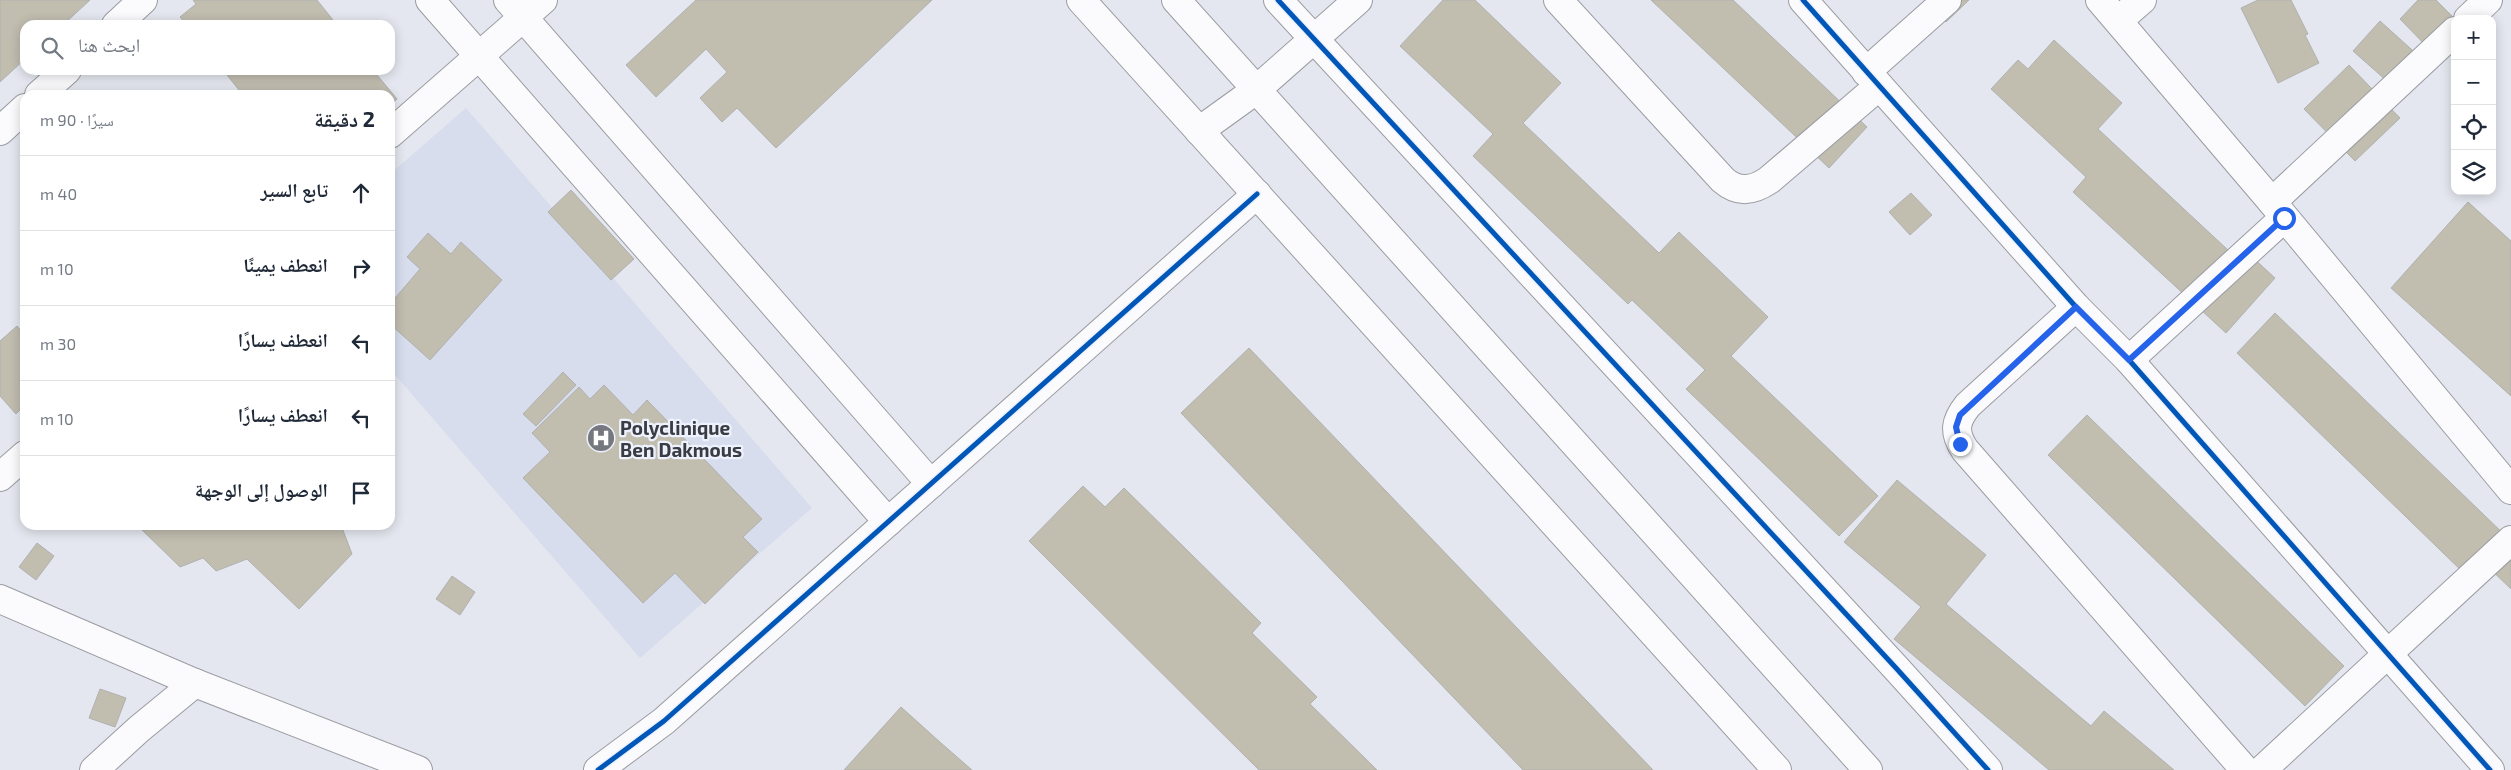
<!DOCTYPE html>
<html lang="ar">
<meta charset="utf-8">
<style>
body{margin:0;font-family:"Exo 2","Noto Naskh Arabic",sans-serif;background:#f6f6f7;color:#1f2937;direction:rtl}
.controls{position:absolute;right:15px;top:15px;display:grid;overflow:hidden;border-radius:10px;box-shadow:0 2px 12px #0003}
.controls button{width:45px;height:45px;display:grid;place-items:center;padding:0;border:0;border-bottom:1px solid #e0e1e3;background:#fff;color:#1f2937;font:25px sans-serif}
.stop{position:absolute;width:15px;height:15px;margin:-11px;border:4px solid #2563eb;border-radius:50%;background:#fff}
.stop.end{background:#2563eb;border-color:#fff;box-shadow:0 1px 5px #0008}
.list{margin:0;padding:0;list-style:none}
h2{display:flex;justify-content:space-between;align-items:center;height:65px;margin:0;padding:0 20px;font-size:21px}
h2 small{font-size:16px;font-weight:400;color:#747a83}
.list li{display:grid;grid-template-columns:32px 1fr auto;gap:15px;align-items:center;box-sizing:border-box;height:75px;padding:0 20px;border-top:1px solid #e0e1e3}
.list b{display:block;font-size:19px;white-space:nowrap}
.list em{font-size:16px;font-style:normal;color:#747a83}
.icon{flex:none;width:28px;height:28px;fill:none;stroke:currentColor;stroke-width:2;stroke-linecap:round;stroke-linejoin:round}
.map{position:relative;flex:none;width:2511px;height:770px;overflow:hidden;direction:ltr}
.search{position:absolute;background:#fff;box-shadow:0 2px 12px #0003;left:20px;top:20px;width:375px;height:55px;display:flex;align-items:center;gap:12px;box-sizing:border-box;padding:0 18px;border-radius:15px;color:#747a83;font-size:19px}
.panel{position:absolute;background:#fff;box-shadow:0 2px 12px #0003;left:20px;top:90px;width:375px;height:440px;border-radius:15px;direction:rtl}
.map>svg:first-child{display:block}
.built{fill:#d7dded}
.building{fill:#c1bdaf;stroke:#b0b1b1}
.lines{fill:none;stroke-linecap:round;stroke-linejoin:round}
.street-casing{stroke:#9a9ca2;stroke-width:30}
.highway-casing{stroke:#9a9ca2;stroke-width:30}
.street{stroke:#fbfbfd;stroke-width:28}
.highway{stroke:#fbfbfd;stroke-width:28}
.cycleway-casing{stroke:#edf2fe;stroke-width:8}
.cycleway{stroke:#0057b8;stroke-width:5}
.route{stroke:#2563eb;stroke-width:6}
.labels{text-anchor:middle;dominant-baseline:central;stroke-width:4.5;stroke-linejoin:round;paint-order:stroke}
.poi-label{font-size:19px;font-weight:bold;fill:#3a3c42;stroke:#edf2fe;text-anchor:start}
</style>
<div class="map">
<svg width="2511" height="770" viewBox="0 0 2511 770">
<rect width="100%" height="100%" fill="#e4e7ef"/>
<polygon class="built" points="466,108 812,508 640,658 390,369 390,174"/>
<g class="building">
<polygon points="0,0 90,0 63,25 25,25 25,59 0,82"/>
<polygon points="193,0 317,0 337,25 187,25 180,17 196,4"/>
<polygon points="696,0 932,0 776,148 737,108 722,122 700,98 727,72 706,49 656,97 626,65"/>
<polygon points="1443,0 1475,0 1561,83 1523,123 1659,253 1679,232 1768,317 1731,356 1878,496 1839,536 1686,389 1705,370 1632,300 1628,304 1473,156 1493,134 1400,46"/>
<polygon points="1651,0 1733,0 1867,127 1829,168"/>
<polygon points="1924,0 1969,0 1946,22"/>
<polygon points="2258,0 2291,0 2308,34 2305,35 2319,63 2278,83 2241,8"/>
<polygon points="2418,0 2436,0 2455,19 2435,55 2400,19"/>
<polygon points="2380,21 2431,67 2405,97 2353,51"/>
<polygon points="2054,40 2122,103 2098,129 2229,251 2237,243 2275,278 2226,333 2073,192 2086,177 1991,89 2018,60 2028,69"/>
<polygon points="2349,65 2400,118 2355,161 2304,109"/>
<polygon points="223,70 373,70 397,99 390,105 390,95 243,95"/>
<polygon points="571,190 634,259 611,280 548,212"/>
<polygon points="1911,193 1932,215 1910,235 1889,212"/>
<polygon points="2468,202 2511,241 2511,396 2391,288"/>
<polygon points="428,233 451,254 461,242 502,280 430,360 390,324 390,304 420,269 407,257"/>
<polygon points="2275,313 2511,541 2511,589 2484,563 2470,579 2237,353"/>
<polygon points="17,326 25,335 25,405 16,414 0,396 0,341"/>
<polygon points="1249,348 1653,770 1523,770 1181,413"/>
<polygon points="563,372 576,385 536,426 523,414"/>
<polygon points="604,385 633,415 647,400 762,519 743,537 758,552 705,604 675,573 643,603 523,478 550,452 532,433 579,387 590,399"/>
<polygon points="2087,415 2344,666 2305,706 2048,455"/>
<polygon points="1897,480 1986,555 1946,604 2091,726 2104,711 2174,770 2049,770 1894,639 1921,607 1844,542"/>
<polygon points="1083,486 1105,507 1124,488 1261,623 1252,633 1317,697 1310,704 1377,770 1259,770 1029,541"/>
<polygon points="137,525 341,525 352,554 299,609 247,559 216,571 203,558 180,567"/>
<polygon points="37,543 54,556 36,580 19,567"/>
<polygon points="452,576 475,592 460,615 436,599"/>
<polygon points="100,689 126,698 115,727 89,718"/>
<polygon points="901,707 941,743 972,770 844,770"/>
</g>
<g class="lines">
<defs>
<g id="street">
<polyline points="430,0 888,522"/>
<polyline points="508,0 931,484"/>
<polyline points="1278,0 1896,668 1988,770"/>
<path d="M1558,0L1723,180C1738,193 1753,191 1769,180L1879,86"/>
<polyline points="1803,0 2076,307 2129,360 2490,770"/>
<polyline points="2100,0 2272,202 2511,490"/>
<polyline points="2468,19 2488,0"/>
<polyline points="2119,20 2142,0"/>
<polyline points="116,25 143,0"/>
<polyline points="1866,72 1947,0"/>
<polyline points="39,95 67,70"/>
<polyline points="0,131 25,108"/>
<polyline points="1199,131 1256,90 1358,0"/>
<polyline points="390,134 543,0"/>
<polyline points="2272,202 2455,31"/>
<path d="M2076,307L1968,405C1955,421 1953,432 1965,450L2245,770"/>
<polyline points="2129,360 2284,218"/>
<polyline points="0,477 25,455"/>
<polyline points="0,599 195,683 418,770"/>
<polyline points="94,770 139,729 195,683"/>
<polyline points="598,770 664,721 1257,194"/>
<polyline points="2262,770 2511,540"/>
</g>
<g id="highway">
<polyline points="1081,0 1777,770"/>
<polyline points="1176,0 1868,770"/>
</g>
</defs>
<use href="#street" class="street-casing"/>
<use href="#highway" class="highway-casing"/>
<use href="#street" class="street"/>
<use href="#highway" class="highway"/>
<defs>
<g id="cycleway">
<polyline points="1278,0 1896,668 1988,770"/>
<polyline points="1803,0 2076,307 2129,360 2490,770"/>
<polyline points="598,770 664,721 1257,194"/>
</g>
</defs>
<use href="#cycleway" class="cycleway-casing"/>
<use href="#cycleway" class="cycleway"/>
</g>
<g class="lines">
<polyline class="route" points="1960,444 1956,427 1960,415 2076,307 2129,360 2284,218"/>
</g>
<defs>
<symbol id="hospital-disc" viewBox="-11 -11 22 22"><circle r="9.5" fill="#76787f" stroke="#edf2fe"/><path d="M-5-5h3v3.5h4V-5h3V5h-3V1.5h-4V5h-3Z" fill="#fff"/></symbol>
</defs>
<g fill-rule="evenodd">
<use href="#hospital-disc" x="585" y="422" width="32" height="32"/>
</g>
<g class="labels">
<g class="poi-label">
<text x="620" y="427">Polyclinique<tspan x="620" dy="22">Ben Dakmous</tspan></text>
</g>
</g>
</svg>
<div class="controls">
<button>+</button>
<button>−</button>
<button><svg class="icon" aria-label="locate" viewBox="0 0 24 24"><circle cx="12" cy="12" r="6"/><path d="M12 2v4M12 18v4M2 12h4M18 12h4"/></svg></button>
<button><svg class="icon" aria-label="layers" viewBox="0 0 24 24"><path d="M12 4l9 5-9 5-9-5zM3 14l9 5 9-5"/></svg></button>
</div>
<div class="stop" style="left:2284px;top:218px"></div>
<div class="stop end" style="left:1960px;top:444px"></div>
<div class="search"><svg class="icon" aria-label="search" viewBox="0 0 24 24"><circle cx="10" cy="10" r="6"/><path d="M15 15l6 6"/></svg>ابحث هنا</div>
<section class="panel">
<h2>2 دقيقة<small>سيرًا · 90 m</small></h2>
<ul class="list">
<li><svg class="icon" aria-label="ahead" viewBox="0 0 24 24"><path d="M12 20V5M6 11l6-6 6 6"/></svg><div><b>تابع السير</b></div><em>40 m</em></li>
<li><svg class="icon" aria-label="right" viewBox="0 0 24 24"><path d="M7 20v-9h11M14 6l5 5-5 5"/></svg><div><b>انعطف يمينًا</b></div><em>10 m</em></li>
<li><svg class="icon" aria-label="left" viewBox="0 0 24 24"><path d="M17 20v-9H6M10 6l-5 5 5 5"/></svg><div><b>انعطف يسارًا</b></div><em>30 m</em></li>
<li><svg class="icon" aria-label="left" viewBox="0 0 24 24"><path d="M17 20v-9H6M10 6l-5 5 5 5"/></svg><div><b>انعطف يسارًا</b></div><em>10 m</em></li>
<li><svg class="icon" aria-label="arrive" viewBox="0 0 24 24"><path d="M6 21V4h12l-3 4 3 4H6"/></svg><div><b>الوصول إلى الوجهة</b></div></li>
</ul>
</section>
</div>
